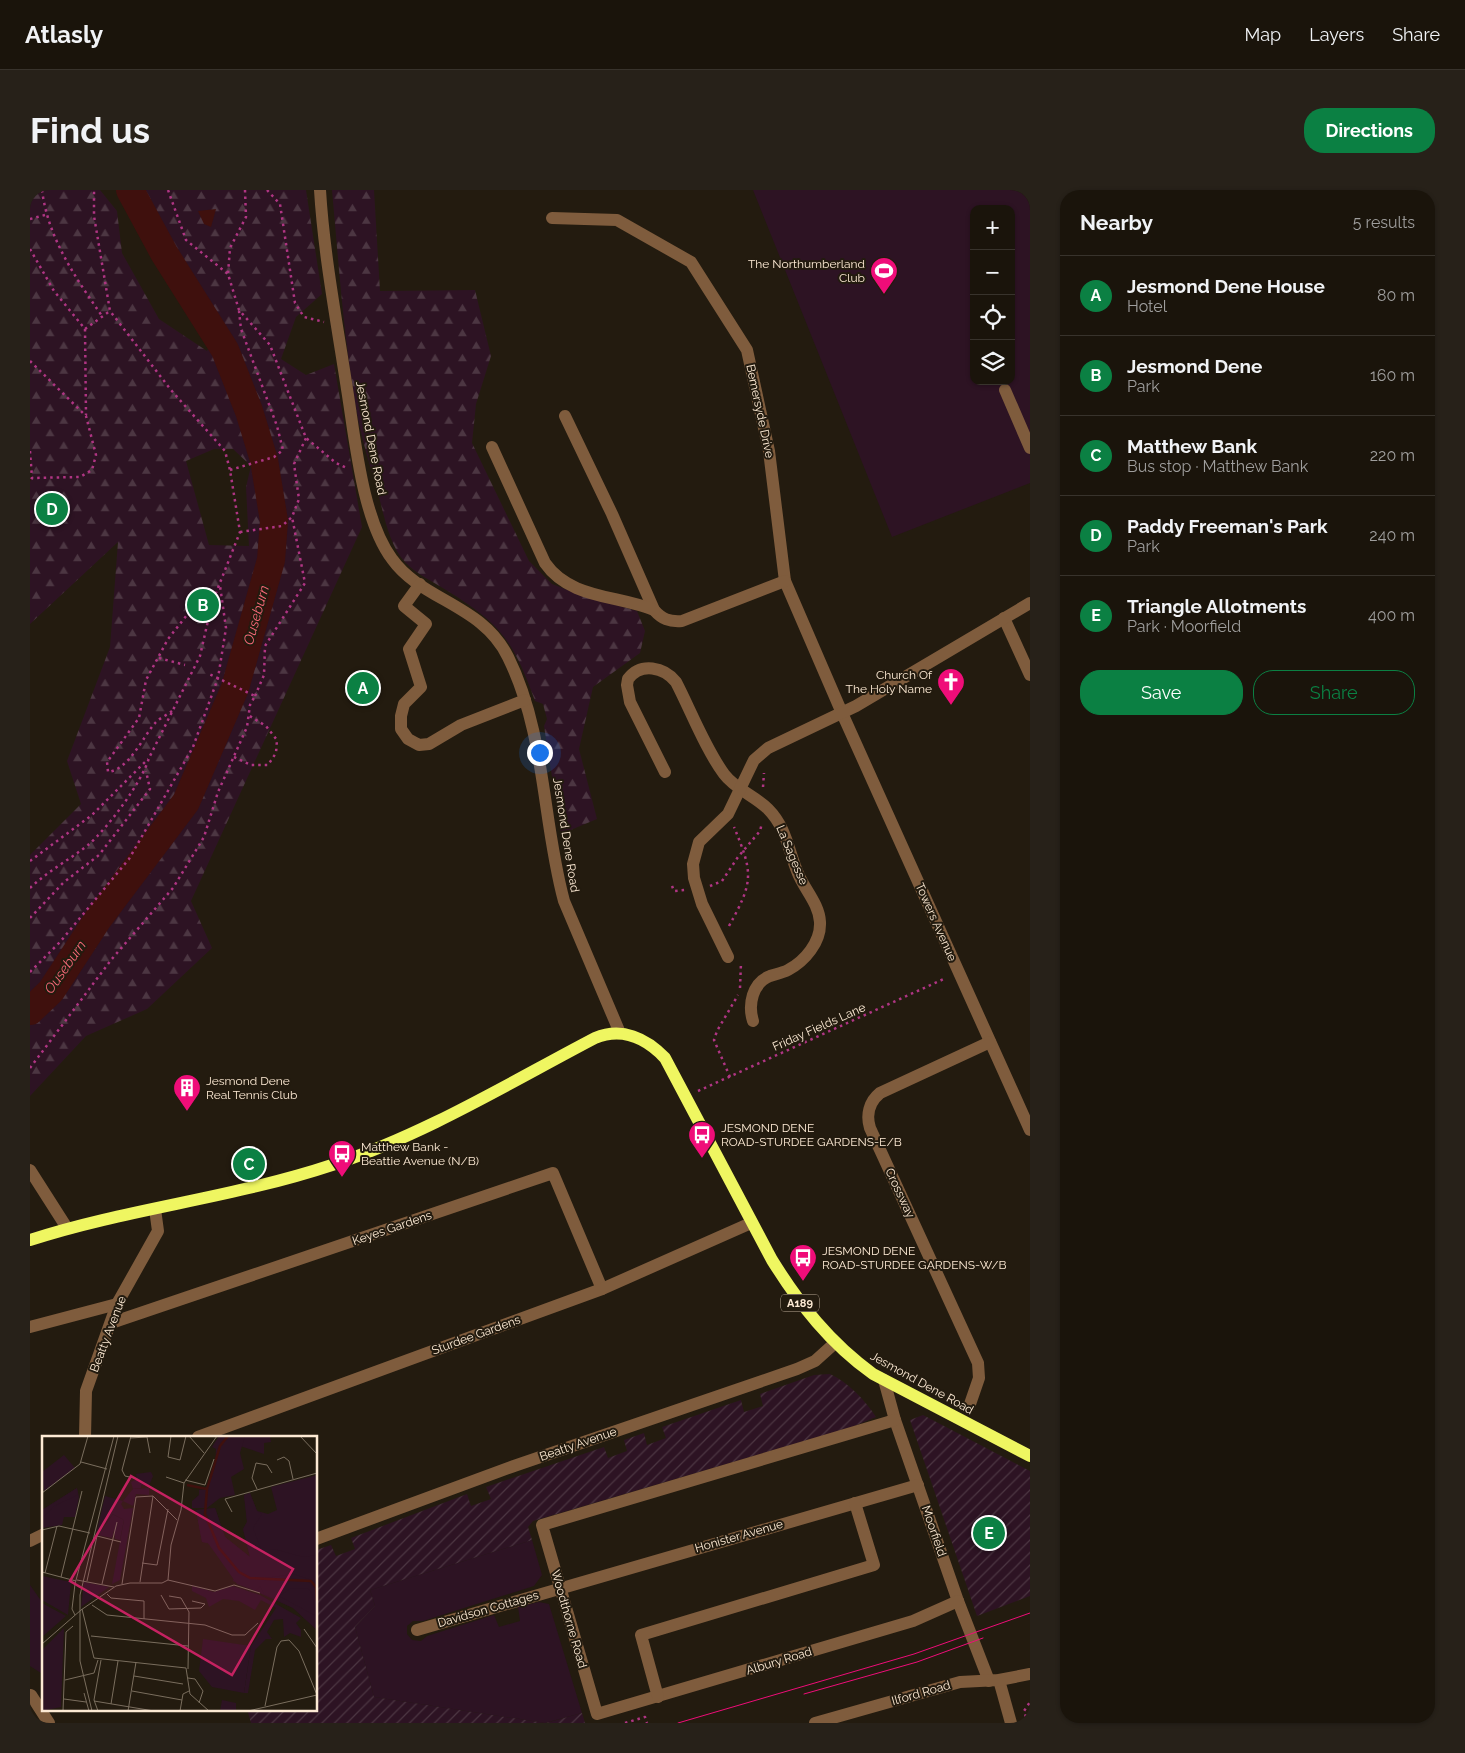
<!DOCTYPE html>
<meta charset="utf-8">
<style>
body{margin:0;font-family:Raleway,sans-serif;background:#272119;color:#f1f3f6}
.controls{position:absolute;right:15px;top:15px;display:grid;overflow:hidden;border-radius:10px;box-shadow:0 1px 4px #0004}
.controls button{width:45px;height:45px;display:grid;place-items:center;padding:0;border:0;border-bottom:1px solid #38332c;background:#1a140b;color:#f1f3f6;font:25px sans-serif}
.you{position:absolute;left:509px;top:562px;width:18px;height:18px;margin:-12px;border:4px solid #fff;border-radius:50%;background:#1a73e8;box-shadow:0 0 0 8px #1a73e833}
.badge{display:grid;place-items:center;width:32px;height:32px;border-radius:50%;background:#0b8043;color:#fff;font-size:16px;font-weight:700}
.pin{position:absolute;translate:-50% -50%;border:2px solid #fff;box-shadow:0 1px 5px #0006}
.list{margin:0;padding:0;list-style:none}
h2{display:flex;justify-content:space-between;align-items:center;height:65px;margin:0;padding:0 20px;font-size:21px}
h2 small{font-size:16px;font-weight:400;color:#9f9e9d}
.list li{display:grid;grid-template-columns:32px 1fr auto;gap:15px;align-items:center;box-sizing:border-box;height:80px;padding:0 20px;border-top:1px solid #38332c}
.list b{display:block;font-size:19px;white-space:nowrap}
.list p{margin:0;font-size:16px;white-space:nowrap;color:#9f9e9d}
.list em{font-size:16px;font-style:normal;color:#9f9e9d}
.actions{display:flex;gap:10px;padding:15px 20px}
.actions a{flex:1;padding:11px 0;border:1px solid #0b8043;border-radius:20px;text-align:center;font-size:18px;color:#0b8043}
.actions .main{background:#0b8043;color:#fff}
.icon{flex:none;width:28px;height:28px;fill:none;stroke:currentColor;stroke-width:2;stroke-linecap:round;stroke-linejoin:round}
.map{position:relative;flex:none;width:1000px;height:1533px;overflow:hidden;border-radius:20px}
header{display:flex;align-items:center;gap:30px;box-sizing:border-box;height:70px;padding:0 25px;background:#1a140b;border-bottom:1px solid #38332c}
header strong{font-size:24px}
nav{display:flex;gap:28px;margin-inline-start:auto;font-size:18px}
.intro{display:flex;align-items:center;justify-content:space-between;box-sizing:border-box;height:120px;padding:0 30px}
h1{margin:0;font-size:35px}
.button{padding:12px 22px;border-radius:20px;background:#0b8043;color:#fff;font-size:18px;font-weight:700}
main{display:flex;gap:30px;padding:0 30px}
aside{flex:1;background:#1a140b;border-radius:20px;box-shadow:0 1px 4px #0004}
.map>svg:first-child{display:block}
.green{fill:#2d1323;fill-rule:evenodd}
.forest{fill:url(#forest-firs);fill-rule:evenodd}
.garden{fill:url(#garden-furrows)}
.water{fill:#3f100d}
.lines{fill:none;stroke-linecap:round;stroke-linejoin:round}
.river{stroke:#3f100d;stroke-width:28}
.path{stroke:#af3583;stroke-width:2.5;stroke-dasharray:2.5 4;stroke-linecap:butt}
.minor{stroke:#7f5c3d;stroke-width:12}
.major{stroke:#eff661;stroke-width:12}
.tram{stroke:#ef0d79;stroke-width:1}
.labels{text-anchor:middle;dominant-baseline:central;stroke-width:4;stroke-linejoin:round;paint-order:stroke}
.shield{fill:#231b0f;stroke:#bcac99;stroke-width:1}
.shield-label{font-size:11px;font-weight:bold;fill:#fdead4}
.poi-label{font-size:12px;fill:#fdead4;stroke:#231b0f;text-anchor:start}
.street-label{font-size:12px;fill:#fdead4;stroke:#231b0f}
.water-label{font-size:14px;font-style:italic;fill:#f76878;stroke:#231b0f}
.inset-river{fill:none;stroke:#3f100d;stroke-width:2.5}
.inset-road{fill:none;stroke:#7a6e5e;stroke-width:1}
.view{fill:#c52261;fill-opacity:0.15;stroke:#c52261;stroke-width:2.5}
.inset-edge{fill:none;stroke:#fdead4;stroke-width:2.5}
</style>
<header>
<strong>Atlasly</strong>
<nav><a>Map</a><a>Layers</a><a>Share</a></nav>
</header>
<div class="intro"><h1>Find us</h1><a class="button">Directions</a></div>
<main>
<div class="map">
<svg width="1000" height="1533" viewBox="0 0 1000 1533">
<defs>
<pattern id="forest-firs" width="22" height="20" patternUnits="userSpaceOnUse" patternTransform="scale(1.25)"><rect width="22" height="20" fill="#2d1323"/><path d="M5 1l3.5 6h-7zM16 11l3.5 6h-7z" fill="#4c3642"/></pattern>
<pattern id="garden-furrows" width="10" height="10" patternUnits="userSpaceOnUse" patternTransform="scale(1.25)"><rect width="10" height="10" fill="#2d1323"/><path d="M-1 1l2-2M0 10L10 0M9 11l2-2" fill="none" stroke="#4c3642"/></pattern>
</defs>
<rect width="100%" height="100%" fill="#231b0f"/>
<g class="green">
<path d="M723,0H1000V293L862,347ZM944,19H981V191H944Z"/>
<polygon points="502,1350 512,1385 504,1396 393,1431 383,1431 377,1436 377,1444 382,1450 391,1451 397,1446 464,1425 469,1437 490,1431 488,1417 509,1412 519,1414 552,1523 515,1533 344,1507 325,1437 345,1416 340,1400"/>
<polygon points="0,1395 14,1415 14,1485 0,1476"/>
</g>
<g class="forest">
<path d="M0,0H70L87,21L92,63L129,129L177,161L187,135L107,0H276L292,104L266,127L251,169L276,185L304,174L332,337L161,711L182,758L117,819L56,846L0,906V665L51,614L37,571L80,457L88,352L0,434V292L2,288L0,263ZM184,259H203L221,276L216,297L219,356L179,355L156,271Z"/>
<path d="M302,0H344L350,101L445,100L461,166L446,214L442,253L499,371L522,394L551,405L607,421L615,441L610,463L563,497L549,559L567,629L531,644L514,536L517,529L513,514L505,511C483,450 471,434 416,400C402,391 386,384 375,372C359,355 354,325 348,303C341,278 333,254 328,229C314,154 309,77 302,0Z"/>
</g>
<g class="garden">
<path d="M800,1184C818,1192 835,1210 846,1227L822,1237L503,1331L498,1337L502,1350L340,1400L345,1416L325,1437L344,1507L515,1533H221L217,1519H286V1360L301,1355L306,1366L325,1359L321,1348L437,1304L441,1316L461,1309L456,1297L574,1257L578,1268L597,1261L594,1250L614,1243L617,1255L636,1248L632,1237L711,1210L714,1222L733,1216L730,1204L784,1185Z"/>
<polygon points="893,1225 1000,1281 1000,1406 947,1426 880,1230"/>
<polygon points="552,1523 555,1533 516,1533"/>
</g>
<polygon class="water" points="186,19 181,37 174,34 168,21"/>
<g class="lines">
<polyline class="river" points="0,821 21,801 68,729 156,612 205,498 241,370 244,331 234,270 219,221 195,160 134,63 100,0"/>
<g class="path">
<path d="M12,0C18,48 45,87 72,126"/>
<polyline points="138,0 156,50 198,84"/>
<polyline points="215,0 216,27 200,58 198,84 209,120 240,155 276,248 306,273 317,278"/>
<polyline points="237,0 250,14 265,113 274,127 294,132"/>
<polyline points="0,29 15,25"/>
<polyline points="0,59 24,101 55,139 56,225"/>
<polyline points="55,139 80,121"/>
<polyline points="0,171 56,226 66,265 62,280 50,287 2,288"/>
<polyline points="0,261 2,288 0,292"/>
<polyline points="200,280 244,267 253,260 247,236 211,139 209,121"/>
<polyline points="210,342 252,336 262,327 269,309 264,274 276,248"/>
<polyline points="129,468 155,475"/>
<polyline points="225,506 234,485 235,456 275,393 262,327"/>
<path d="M142,521C137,525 130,528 126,532C113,546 100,579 78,582L77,572L109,528L116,490L138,449L157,425L182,413"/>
<polyline points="204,567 221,575 238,575 246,563 247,550 236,536 218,525"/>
<polyline points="733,597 734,583"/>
<polyline points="0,671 62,625 118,569"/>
<polyline points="642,696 644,701 655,700"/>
<polyline points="680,696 692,691 708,667 730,641 732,633"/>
<path d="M0,698C18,681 39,670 58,655C78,638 112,592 119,568L170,466L182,413L210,342L200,280L195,261L141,200L80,121L64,26V0"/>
<polyline points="0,728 33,693 69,665 120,599 116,581"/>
<path d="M699,736C724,691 723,683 704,637"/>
<polyline points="0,782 30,752 99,669 163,557 188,488 196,438 190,396"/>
<polyline points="710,798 711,773"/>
<polyline points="0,878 81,770 143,698 174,647 188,602 217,537 220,515 225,506 177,483"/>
<polyline points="700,887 684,850 687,841 708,805"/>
<polyline points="668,901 916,788"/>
<polyline points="595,1533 615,1527 617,1533"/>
<polyline points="998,1533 994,1521 1000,1512"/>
</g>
<g class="minor">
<path d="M290,0C294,66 307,133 317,199C325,248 332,329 362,369C392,411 452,414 478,467C516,544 512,630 534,711L590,843"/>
<polyline points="522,28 587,30 661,72 717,160 739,261 755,391 812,523 1000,940"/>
<polyline points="975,200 1000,258"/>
<path d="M535,226L582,324L624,420C632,429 639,432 652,431L755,391"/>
<path d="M462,257L515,373C540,409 587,405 624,420"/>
<polyline points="390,394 374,416 396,434 379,459 391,497 374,514 371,526 371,539 378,549 389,555 399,554 431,535 495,510"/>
<polyline points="974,428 1000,485"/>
<path d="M635,582L600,512L597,495L598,489C611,472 634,477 646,492C661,521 675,558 694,584C705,599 725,606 738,619C756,637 758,659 767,681C773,698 789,713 790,732C791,752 775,771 758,780C752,783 746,784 740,786C722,793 718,815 723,831"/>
<polyline points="698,767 672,714 664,688 663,674 669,652 698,624 724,570 738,558 826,516 1000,413"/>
<polyline points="0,980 37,1038"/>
<polyline points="81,1133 523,983 572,1099"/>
<polyline points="0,1137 87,1114"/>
<polyline points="854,1190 865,1230 928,1411 959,1491"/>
<path d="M939,1217L949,1188L948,1173L840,938C836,925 839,912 850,903L960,852"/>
<polyline points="865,1230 512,1335 567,1524 883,1431 928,1411"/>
<polyline points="55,1247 56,1201 87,1114 128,1041 125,1019"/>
<polyline points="168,1247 572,1099 721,1033"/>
<polyline points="286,1349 484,1276 767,1179 785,1171 805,1153"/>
<polyline points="0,1351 14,1344"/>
<polyline points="387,1440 888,1295"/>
<polyline points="969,1490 981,1533"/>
<polyline points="1,1505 19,1533"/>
<polyline points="628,1507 611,1445 844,1375 825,1313"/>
<polyline points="785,1533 930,1492 969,1490 1000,1484"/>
</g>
<path class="major" d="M0,1050C99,1018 203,1008 302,975C394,945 479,893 565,848C592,837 616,848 635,868L742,1070C770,1115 800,1153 843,1184L1000,1266"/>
<g class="tram">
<polyline points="774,1504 887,1472 953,1448"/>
<polyline points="648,1533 884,1464 1000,1423"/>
</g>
</g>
<defs>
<symbol id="stadium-pin" viewBox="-11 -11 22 30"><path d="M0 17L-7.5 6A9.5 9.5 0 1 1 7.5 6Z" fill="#ef0d79" stroke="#231b0f"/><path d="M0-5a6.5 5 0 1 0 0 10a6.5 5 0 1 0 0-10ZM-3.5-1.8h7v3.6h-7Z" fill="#fff"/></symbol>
<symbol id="church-pin" viewBox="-11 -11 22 30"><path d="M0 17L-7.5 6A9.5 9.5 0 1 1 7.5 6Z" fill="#ef0d79" stroke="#231b0f"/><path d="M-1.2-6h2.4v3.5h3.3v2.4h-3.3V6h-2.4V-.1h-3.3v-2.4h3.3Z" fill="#fff"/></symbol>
<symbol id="building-pin" viewBox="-11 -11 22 30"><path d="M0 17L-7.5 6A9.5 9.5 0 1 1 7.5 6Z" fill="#ef0d79" stroke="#231b0f"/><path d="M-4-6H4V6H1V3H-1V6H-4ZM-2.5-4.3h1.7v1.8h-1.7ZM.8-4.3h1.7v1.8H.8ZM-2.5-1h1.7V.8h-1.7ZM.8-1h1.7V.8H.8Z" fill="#fff"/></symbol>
<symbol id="bus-pin" viewBox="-11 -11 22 30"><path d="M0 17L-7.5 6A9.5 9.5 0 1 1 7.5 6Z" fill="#ef0d79" stroke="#231b0f"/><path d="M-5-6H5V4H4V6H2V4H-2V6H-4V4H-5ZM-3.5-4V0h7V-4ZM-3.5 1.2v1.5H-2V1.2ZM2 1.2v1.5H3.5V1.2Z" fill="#fff"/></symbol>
</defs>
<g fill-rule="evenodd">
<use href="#stadium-pin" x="838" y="65" width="32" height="43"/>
<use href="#church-pin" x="905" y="476" width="32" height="43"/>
<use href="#building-pin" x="141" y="882" width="32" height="43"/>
<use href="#bus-pin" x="656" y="929" width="32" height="43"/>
<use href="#bus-pin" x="296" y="948" width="32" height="43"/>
<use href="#bus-pin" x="757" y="1052" width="32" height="43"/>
</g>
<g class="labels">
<rect class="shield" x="751" y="1104.5" width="38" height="17" rx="4"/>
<g class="shield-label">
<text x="770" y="1113">A189</text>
</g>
<g class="poi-label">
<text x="835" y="74" text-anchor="end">The Northumberland<tspan x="835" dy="14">Club</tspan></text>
<text x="902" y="485" text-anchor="end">Church Of<tspan x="902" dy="14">The Holy Name</tspan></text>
<text x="176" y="891">Jesmond Dene<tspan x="176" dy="14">Real Tennis Club</tspan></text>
<text x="691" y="938">JESMOND DENE<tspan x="691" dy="14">ROAD-STURDEE GARDENS-E/B</tspan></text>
<text x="331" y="957">Matthew Bank -<tspan x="331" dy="14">Beattie Avenue (N/B)</tspan></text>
<text x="792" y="1061">JESMOND DENE<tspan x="792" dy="14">ROAD-STURDEE GARDENS-W/B</tspan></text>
</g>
<g class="street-label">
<text transform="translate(730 221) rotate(78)">Bemersyde Drive</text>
<text transform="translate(341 248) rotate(79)">Jesmond Dene Road</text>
<text transform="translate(536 645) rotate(81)">Jesmond Dene Road</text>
<text transform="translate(762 665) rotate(67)">La Sagesse</text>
<text transform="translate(906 732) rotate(66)">Towers Avenue</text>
<text transform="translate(789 837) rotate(-24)">Friday Fields Lane</text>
<text transform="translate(870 1003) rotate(65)">Crossway</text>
<text transform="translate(362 1038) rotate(-19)">Keyes Gardens</text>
<text transform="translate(78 1144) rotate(-69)">Beatty Avenue</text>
<text transform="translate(446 1145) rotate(-20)">Sturdee Gardens</text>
<text transform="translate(892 1193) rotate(29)">Jesmond Dene Road</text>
<text transform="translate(548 1254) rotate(-19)">Beatty Avenue</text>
<text transform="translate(904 1341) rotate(71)">Moorfield</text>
<text transform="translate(709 1346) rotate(-16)">Honister Avenue</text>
<text transform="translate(458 1419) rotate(-16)">Davidson Cottages</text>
<text transform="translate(539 1429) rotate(74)">Woodthorne Road</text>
<text transform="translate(749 1471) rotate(-17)">Albury Road</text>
<text transform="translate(891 1503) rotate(-16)">Ilford Road</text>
</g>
<g class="water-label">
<text transform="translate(226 425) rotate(-74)">Ouseburn</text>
<text transform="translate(35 777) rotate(-55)">Ouseburn</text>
</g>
</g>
<g transform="translate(12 1246)">
<rect width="275" height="275" fill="#231b0f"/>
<path d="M203,0H228L229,6L222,7V18L198,10ZM109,36L111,40L107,50L99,49V52L91,53L89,46L95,43L94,38ZM275,39V194L251,172L191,145L192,141L166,107L160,106L154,74L173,72L183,101L208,121L201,93L205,86L202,59L208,57L215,75L226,78L235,74L229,51ZM35,52L37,61L33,81H22L20,89L0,92V74ZM71,78L82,84L78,104L73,103L72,95L70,102L56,99ZM161,203L209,210L202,257L170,251L157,235ZM180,264L194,267V275H178Z" fill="#2d1323"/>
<path d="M177,0H203L198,17L202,33L189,41L193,59L178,62L165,72H150V65L157,59V54L163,53L173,31L174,13L170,11ZM35,52L36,59L12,70L0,83V74ZM208,57L215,75L220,78L211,92L220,116L232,113L261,121L275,119V194L251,172L222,158L218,150L214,155L195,148L166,107L160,106L154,74L173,72L183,101L208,121L201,93L205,86L202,59ZM252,138L269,144L275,149L272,152L266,145L223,142ZM266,152L270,158L274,180L237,160L248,153ZM150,150L172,156L191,150L218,159L259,182L254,187L259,194V201L248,197L242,201L241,183L232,184L225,196L230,203H224L213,214L206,257H202L209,210L234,172L219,164L213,174L197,165L181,163L167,171L164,162L150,155Z" fill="#2d1323" fill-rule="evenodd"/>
<path d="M22,19L33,32L2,55L0,36ZM107,52V59L94,58L91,70L81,65L79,68L82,73L91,72L78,144L70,148L82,84L71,78L54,98L63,60L81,65L91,53ZM0,140L29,146L26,179L0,164ZM42,146L67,151L39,171ZM0,167L24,180L0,201ZM22,192L19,271L0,275V214Z" fill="#2d1323"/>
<path class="inset-river" d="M186,0L178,10L165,53L163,78L177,112L197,136L208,142L269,145L274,151L275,165M145,49L165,53"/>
<path class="inset-road" d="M89,0L80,34L83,40L92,42M129,0L126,21L138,24L144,0M147,0L162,17M258,0L275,18M88,2L105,1L108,17M235,24L242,21L247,25L251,43M39,26L65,33M124,41L142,47M143,44L163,49L172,23M215,53L210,42L214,27L225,29L230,37M0,57L38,28L46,0M190,76L183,63L275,37M0,94L17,90L48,97M100,127L115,129L126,73M0,136L34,145M3,137L15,90M19,141L40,55M35,144L72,151M126,144L173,155L192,149L218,157M45,145L55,100L79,106M98,146L111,60M60,148L75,86M80,148L94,61L111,60L135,84M65,158L69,162L102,165V183M119,159L127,173L159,172L163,168L150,165M127,160L139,162L147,176L146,233M50,169L65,179L163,189L190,199H203L216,187M40,173L52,222L144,232L148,258L167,275M33,179L30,173L33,148L72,0M262,193L275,212M49,200L146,210M0,208L39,174L74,150L88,147H120L126,144L129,109L139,74L142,47L175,0M92,240L141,248M146,242L153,243L161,255L157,267M23,244L52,237L56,224M90,255L140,264M42,257L47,275M22,263L44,266M52,265L112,275M69,268L76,225M21,275L24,196L31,190M50,275L38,225V159L76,0M56,275L52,264L59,224M86,275L94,226M138,275L141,258L147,255M206,275L275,259L257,215L247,204L239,205L235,211L223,270"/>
<path class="view" d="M89,40L251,133L190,239L28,145Z"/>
<rect width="275" height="275" class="inset-edge"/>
</g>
</svg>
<div class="controls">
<button>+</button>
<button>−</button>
<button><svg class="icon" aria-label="locate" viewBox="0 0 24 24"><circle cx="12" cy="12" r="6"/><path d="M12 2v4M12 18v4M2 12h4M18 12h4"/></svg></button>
<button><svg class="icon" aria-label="layers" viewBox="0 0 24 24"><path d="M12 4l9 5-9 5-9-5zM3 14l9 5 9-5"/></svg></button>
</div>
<div class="you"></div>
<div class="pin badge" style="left:333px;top:498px">A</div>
<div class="pin badge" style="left:173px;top:415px">B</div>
<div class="pin badge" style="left:219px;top:974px">C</div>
<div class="pin badge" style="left:22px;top:319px">D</div>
<div class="pin badge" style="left:959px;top:1343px">E</div>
</div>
<aside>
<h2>Nearby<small>5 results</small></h2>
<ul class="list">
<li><span class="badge">A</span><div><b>Jesmond Dene House</b><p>Hotel</p></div><em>80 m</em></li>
<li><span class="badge">B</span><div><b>Jesmond Dene</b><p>Park</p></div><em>160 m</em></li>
<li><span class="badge">C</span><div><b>Matthew Bank</b><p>Bus stop · Matthew Bank</p></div><em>220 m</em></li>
<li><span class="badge">D</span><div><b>Paddy Freeman's Park</b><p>Park</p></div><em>240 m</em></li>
<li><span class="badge">E</span><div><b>Triangle Allotments</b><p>Park · Moorfield</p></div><em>400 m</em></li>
</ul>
<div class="actions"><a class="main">Save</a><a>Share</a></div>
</aside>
</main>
